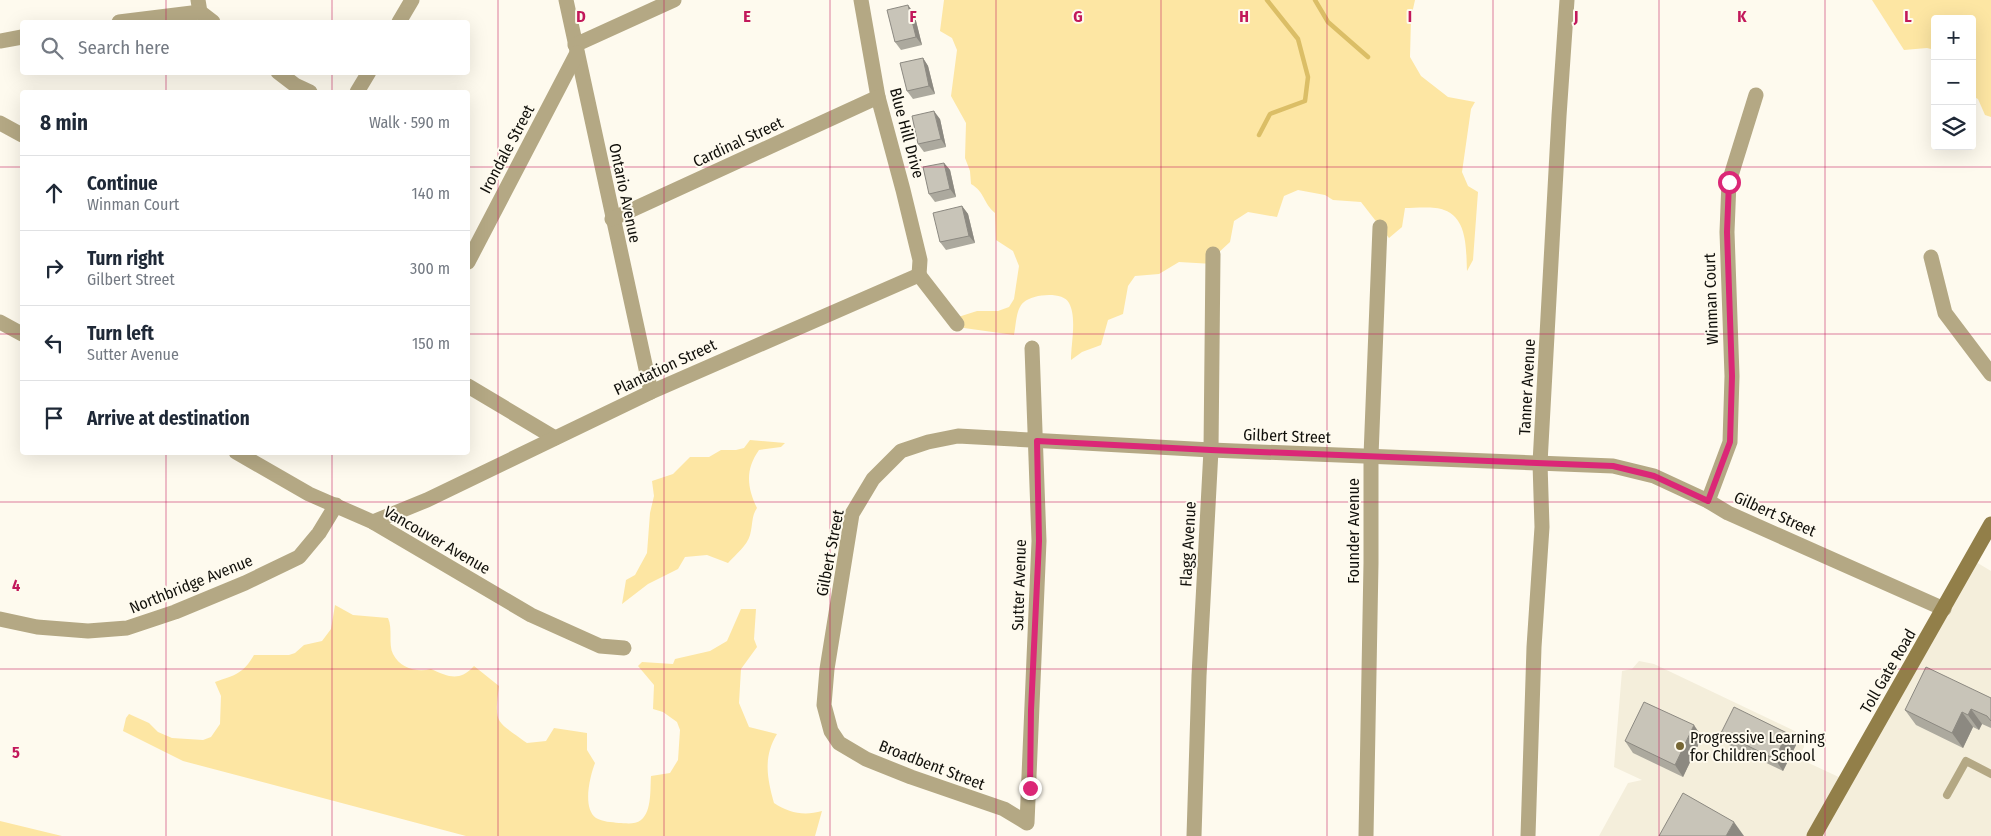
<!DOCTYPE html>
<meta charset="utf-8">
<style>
body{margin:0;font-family:"Fira Sans Condensed",sans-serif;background:#f2f2f3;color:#1f2937}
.controls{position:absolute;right:15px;top:15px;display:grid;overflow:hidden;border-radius:5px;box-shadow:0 5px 20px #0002}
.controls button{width:45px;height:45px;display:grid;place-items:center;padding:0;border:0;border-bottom:1px solid #e0e1e3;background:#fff;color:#1f2937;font:25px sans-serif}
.stop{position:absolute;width:15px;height:15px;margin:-11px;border:4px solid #db2777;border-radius:50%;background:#fff}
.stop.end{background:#db2777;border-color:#fff;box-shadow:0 1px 5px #0008}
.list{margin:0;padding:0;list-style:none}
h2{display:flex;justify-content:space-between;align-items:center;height:65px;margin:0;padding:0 20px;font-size:21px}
h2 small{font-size:16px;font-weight:400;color:#747a83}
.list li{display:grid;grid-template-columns:32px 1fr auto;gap:15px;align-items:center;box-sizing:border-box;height:75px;padding:0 20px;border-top:1px solid #e0e1e3}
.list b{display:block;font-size:19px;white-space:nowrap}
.list p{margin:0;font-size:16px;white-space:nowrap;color:#747a83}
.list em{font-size:16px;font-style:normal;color:#747a83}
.icon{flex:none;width:28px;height:28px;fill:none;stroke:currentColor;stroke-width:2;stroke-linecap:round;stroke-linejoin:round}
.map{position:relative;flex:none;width:1991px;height:836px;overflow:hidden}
.search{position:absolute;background:#fff;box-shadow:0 5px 20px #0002;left:20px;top:20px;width:450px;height:55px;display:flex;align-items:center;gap:12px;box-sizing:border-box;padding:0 18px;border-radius:5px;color:#747a83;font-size:19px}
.panel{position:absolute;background:#fff;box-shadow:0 5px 20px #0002;left:20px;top:90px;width:450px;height:365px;border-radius:5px}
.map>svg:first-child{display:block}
.built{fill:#f4eedb}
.green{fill:#fde6a3}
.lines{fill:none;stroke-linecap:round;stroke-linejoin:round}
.stream{stroke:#dbbe66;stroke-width:4.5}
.lane{stroke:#b4a884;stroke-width:8}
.street{stroke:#b4a884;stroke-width:15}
.secondary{stroke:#927f49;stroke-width:15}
.wall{fill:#aca99e}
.shaded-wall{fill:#8c8981}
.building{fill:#c8c4b8;stroke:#8c8981}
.route{stroke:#db2777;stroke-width:6}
.grid{fill:none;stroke:#c2185b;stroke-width:1;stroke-opacity:0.55}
.poi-dot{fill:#766634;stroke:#fefaee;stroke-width:2}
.labels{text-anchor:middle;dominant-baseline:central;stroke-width:4;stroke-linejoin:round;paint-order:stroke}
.street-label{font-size:16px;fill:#11100b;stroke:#fefaee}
.poi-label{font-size:16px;fill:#11100b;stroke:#fefaee;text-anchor:start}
.grid-label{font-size:16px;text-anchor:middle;font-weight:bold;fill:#c2185b;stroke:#fefaee;stroke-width:4;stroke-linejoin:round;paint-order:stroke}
</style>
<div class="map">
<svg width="1991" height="836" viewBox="0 0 1991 836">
<rect width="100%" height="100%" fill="#fefaee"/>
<polygon class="built" points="1971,559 1991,571 1991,836 1599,836 1628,783 1642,780 1614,767 1622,671 1632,669 1639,661 1654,664 1803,735 1804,747 1798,758 1843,779"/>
<g class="green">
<path d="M944,0H1415L1411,18L1410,57L1421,76L1448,97L1475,102L1471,109L1462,172L1468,186L1478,192L1473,260L1467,271C1466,251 1468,218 1444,210C1435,206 1415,208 1405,208L1402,227L1389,238L1361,202L1333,200L1325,195L1298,190L1284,196L1277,217L1248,212L1234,221L1230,242L1217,254L1213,264L1179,262L1159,274L1135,276L1128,286L1123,314L1108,320L1101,345L1082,352L1071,360C1071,343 1077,318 1069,303C1063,291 1033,294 1024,302C1016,308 1016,325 1014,335L964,328L957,324L955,318L977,311H998L1009,307L1014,299L1019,266L1013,251L996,240L995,213C983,203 985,192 971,184L970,171L965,158L966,123L951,96L957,50L952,38L940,31Z"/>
<polygon points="1872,0 1991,0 1991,117 1985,115 1978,99 1972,96 1972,19 1935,19 1935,50 1927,48 1904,50"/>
<path d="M750,440L785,443L781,447L759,450C745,470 747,487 757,508C751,517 753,525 750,535C747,546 736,554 728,563L707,555L685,557L678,569L648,584L622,604L626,580L635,575L647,553L650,513L654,496L652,481L673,474L690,457H709L721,450H736L744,448Z"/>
<path d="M335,605L353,615L388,618C393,629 388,644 393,654C400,668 417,673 431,669C449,677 459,682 474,666L499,686C494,726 496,720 527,743L546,741L554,728L587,733V750L595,763C590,776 582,808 596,818C603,822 611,822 619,823C625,823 635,825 641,820C652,811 650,789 651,776L670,773L678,760L680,730L677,722L663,712L653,709L654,685L638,666L642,662L673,664L675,659L710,651L727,641L741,609H756L754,639L757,647L741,669L739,703L749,727L777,734C763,757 767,778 774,803C789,813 804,816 822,811L815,836H466L183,761L123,731L126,718L129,714L149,723L158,732L172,738L203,740L211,737L220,724L221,696L215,682C235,675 243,674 254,655H289L295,653L304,645L322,641L331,629Z"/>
<polygon points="0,821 62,836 0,836"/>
</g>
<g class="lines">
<g class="stream">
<polyline points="1315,0 1328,22 1368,57"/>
<polyline points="1259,135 1270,114 1305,101 1308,77 1298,39 1267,0"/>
</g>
<polyline class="lane" points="1947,795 1966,761 1991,774"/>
<g class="street">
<polyline points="198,0 200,12 213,22"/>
<polyline points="566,0 651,392"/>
<polyline points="861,0 878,97 903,190 920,260 919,275"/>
<polyline points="119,22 200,12"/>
<polyline points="399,22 412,0"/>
<polyline points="0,41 22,37"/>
<polyline points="575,45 674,0"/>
<polyline points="278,72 295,85 310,92"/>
<polyline points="357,92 369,72"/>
<polyline points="0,123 22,135"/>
<polyline points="612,219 878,97"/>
<polyline points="1931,257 1945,313 1991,374"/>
<polyline points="468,262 577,53"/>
<polyline points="919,275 957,324"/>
<polyline points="0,322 22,334"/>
<polyline points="1032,348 1039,541 1027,823 1004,809 911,777 866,759 839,743 831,731 824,705 827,669 852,514 873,479 901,451 928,442 958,436 1211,450 1613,466 1654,476 1708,501 1728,513 1944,609"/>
<polyline points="468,386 555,438"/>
<polyline points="236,452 309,494 373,522 531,615 600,646 624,648"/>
<polyline points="1708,501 1730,442 1732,376 1727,232 1729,182 1756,95"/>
<polyline points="373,522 427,500 651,392 919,275"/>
<polyline points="0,619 37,627 88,631 127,628 175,612 245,583 299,557 319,533 336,505"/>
<polyline points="1194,836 1199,676 1211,450 1213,254"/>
<polyline points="1366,836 1371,563 1371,456 1380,227"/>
<polyline points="1528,836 1534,647 1542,527 1540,463 1559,116 1567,0"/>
</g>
<polyline class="secondary" points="1814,836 1991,524"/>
</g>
<g class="wall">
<polygon points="914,13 922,45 901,50 895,42"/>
<polygon points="923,58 928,66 935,94 913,99 907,91"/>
<polygon points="940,119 946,147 924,152 918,144"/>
<polygon points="944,163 950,170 956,197 935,202 929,194"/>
<polygon points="962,206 968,214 975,243 946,250 940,242"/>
<polygon points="1991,698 1991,728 1982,724 1979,730 1973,727 1963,748 1916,725 1905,710"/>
<polygon points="1721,733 1796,745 1783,771 1729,745"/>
<polygon points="1702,737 1683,777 1633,753 1625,741"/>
</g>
<g class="shaded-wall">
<polygon points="908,5 914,13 922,45 916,37"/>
<polygon points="923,58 928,66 935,94 929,86"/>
<polygon points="934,111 940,119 946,147 941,139"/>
<polygon points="944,163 950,170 956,197 950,189"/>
<polygon points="962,206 968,214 975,243 969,236"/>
<polygon points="1971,709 1982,724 1979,730 1968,715"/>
<polygon points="1962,712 1973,727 1963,748 1952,733"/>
<polygon points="1694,725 1702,737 1683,777 1675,765"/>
<polygon points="1787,733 1796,745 1783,771 1775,759"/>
<polygon points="1734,822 1744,836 1726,836"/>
</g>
<g class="building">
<polygon points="908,5 916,37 895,42 887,10"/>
<polygon points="923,58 929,86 907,91 900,63"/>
<polygon points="934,111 941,139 918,144 912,116"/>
<polygon points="944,163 950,189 929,194 923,167"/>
<polygon points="962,206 969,236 940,242 933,213"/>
<polygon points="1926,667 1991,698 1991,721 1987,716 1971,709 1968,715 1962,712 1952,733 1905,710"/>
<polygon points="1644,702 1694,725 1675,765 1625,741"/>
<polygon points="1734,707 1787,733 1775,759 1721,733"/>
<polygon points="1683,793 1734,822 1726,836 1659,836"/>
</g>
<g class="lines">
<polyline class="route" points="1030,788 1031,710 1039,541 1037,441 1211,450 1613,466 1654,476 1708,501 1730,442 1732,376 1727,232 1729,182"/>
</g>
<path class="grid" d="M166,0V22M332,0V22M498,0V836M664,0V836M830,0V836M996,0V836M1161,0V836M1327,0V836M1493,0V836M1659,0V836M1825,0V836M166,72V92M332,72V92M0,167H22M468,167H1991M0,334H22M468,334H1991M166,452V836M332,452V836M0,502H1991M0,669H1991"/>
<circle class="poi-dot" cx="1680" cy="746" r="5"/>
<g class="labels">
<g class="street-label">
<text transform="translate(907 133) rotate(75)">Blue Hill Drive</text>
<text transform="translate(738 142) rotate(-25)">Cardinal Street</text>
<text transform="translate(507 149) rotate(-62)">Irondale Street</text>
<text transform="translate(625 193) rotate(78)">Ontario Avenue</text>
<text transform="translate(1711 299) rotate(-92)">Winman Court</text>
<text transform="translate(665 367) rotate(-25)">Plantation Street</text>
<text transform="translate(1527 387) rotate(-87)">Tanner Avenue</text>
<text transform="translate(1287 436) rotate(2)">Gilbert Street</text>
<text transform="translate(1775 514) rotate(24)">Gilbert Street</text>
<text transform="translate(1353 531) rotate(-90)">Founder Avenue</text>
<text transform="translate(437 540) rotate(30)">Vancouver Avenue</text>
<text transform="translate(1188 544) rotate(-87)">Flagg Avenue</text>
<text transform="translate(830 553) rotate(-79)">Gilbert Street</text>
<text transform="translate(191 584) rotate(-22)">Northbridge Avenue</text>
<text transform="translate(1019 585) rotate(-88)">Sutter Avenue</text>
<text transform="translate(1888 671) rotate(-60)">Toll Gate Road</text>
<text transform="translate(932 765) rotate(21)">Broadbent Street</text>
</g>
<g class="poi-label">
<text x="1690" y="737">Progressive Learning<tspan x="1690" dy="18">for Children School</tspan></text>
</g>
</g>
<g class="grid-label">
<text x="581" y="22">D</text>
<text x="747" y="22">E</text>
<text x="913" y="22">F</text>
<text x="1078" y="22">G</text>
<text x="1244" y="22">H</text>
<text x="1410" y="22">I</text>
<text x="1576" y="22">J</text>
<text x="1742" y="22">K</text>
<text x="1908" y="22">L</text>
<text x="16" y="591">4</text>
<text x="16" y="758">5</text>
</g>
</svg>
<div class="controls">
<button>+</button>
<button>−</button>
<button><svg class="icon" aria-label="layers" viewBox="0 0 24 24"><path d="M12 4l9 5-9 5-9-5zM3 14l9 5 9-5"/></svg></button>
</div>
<div class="stop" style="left:1729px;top:182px"></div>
<div class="stop end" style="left:1030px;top:788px"></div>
<div class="search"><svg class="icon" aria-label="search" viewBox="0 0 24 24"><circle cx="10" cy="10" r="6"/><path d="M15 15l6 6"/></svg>Search here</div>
<section class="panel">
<h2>8 min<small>Walk · 590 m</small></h2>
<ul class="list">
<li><svg class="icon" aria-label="ahead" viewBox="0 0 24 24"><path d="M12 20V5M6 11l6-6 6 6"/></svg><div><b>Continue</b><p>Winman Court</p></div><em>140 m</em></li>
<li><svg class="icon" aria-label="right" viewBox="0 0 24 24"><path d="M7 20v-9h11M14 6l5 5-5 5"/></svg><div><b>Turn right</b><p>Gilbert Street</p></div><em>300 m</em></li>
<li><svg class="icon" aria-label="left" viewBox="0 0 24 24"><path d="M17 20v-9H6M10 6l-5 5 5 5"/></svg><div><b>Turn left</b><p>Sutter Avenue</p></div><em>150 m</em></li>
<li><svg class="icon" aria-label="arrive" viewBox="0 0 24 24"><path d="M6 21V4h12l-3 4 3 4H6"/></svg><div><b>Arrive at destination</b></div></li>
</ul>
</section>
</div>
